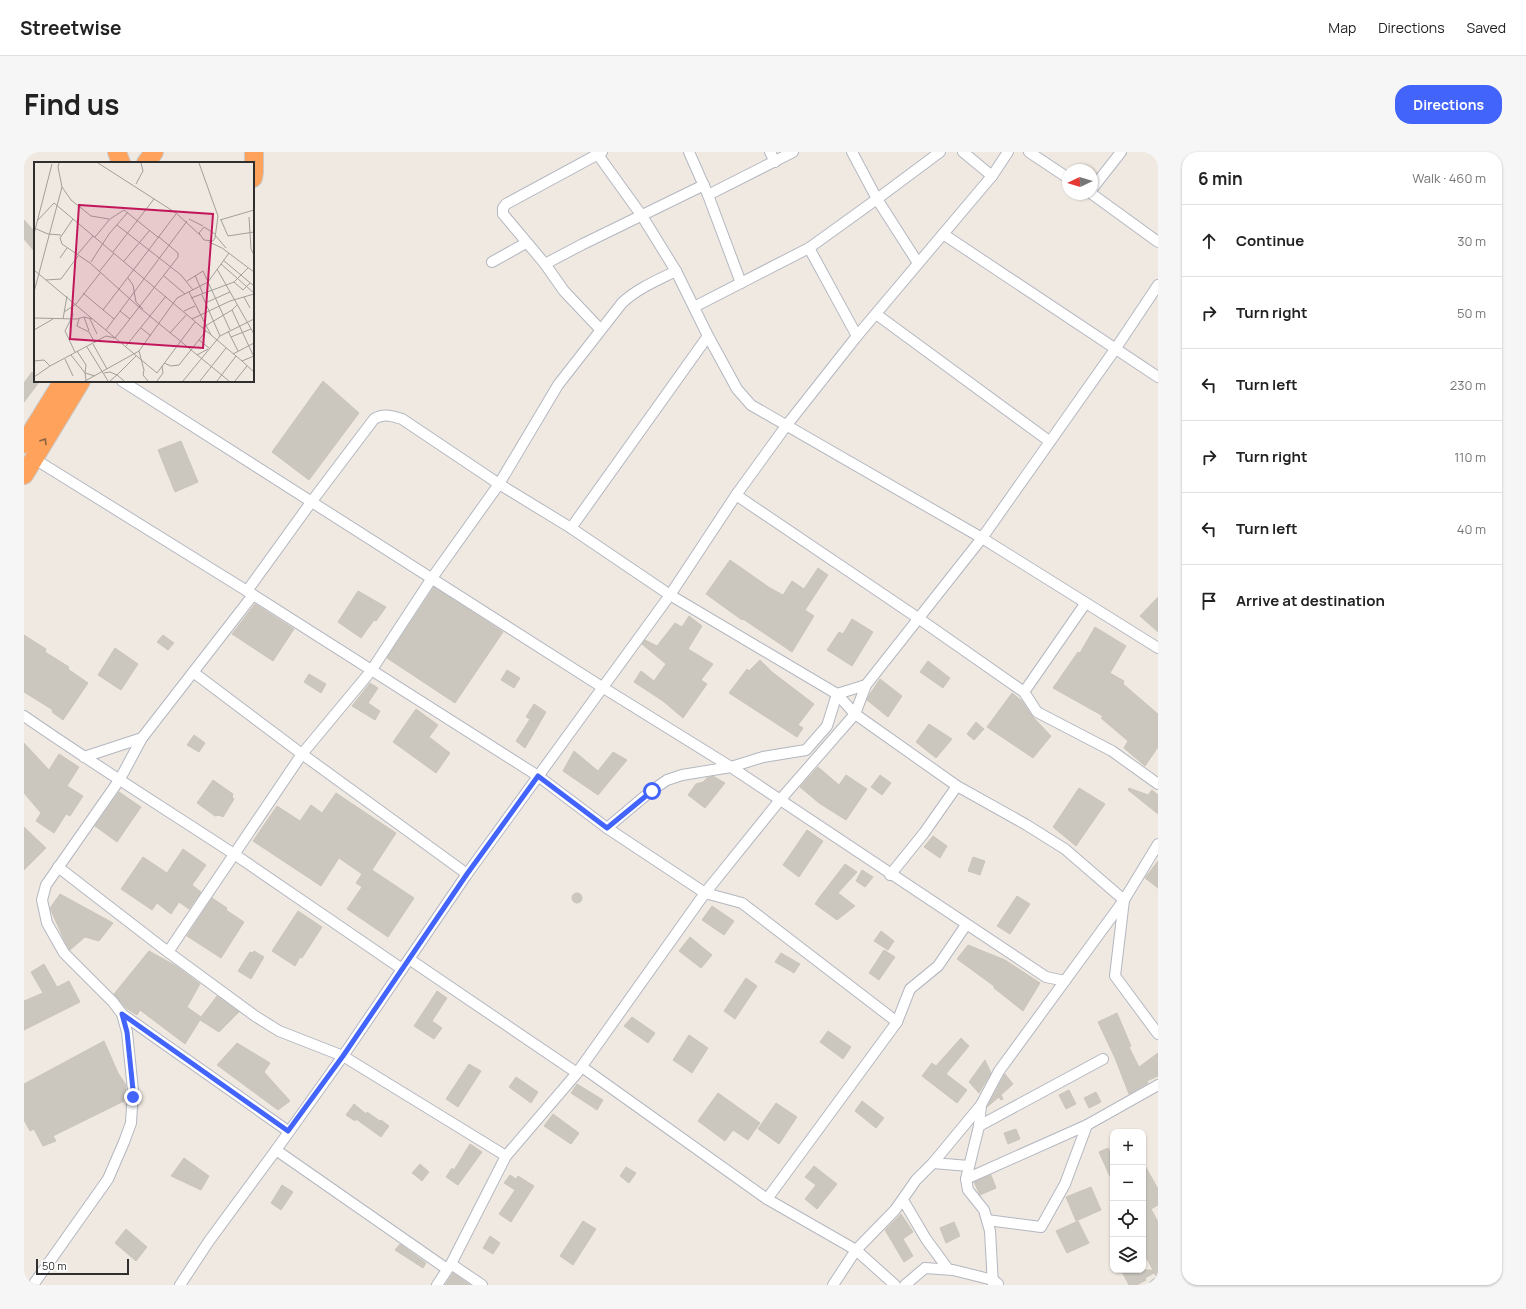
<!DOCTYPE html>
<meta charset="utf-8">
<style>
body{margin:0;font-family:Manrope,sans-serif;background:#f6f6f6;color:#222}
.controls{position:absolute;right:12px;bottom:12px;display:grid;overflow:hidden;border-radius:8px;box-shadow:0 1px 3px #0004}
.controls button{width:36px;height:36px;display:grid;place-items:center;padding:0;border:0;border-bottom:1px solid #e0e0e0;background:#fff;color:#222;font:20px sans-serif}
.compass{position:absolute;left:1038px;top:12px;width:36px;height:36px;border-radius:50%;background:#fff;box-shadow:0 1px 3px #0004;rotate:266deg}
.scale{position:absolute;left:12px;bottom:10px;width:93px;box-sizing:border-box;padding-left:4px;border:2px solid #2e2e2e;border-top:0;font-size:11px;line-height:14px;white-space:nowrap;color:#2e2e2e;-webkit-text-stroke:3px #fff;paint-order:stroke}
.stop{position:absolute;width:12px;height:12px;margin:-9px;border:3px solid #4264fb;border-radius:50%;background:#fff}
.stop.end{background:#4264fb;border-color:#fff;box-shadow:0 1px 4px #0008}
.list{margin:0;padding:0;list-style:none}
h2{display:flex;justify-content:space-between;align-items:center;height:52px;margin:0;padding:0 16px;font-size:17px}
h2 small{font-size:13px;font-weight:400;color:#767676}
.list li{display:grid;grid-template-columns:26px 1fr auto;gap:12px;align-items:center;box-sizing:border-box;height:72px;padding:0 16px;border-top:1px solid #e0e0e0}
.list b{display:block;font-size:15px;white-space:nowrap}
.list em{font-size:13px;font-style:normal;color:#767676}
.icon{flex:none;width:22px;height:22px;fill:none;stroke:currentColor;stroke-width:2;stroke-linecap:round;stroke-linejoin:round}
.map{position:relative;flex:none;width:1134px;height:1133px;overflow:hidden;border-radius:16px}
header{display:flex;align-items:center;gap:24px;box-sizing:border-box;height:56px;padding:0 20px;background:#fff;border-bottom:1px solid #e0e0e0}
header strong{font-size:19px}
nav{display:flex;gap:22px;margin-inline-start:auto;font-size:14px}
.intro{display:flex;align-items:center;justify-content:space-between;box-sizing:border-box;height:96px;padding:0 24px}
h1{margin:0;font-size:28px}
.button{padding:10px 18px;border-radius:16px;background:#4264fb;color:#fff;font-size:14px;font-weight:700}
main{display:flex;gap:24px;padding:0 24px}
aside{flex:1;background:#fff;border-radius:16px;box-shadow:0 1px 3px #0004}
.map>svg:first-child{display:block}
.building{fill:#cbc7bf;stroke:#cbc5ba}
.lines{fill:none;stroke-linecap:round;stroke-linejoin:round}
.street-casing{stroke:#b4b7c1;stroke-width:12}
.highway-casing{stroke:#c9c9c9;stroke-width:20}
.street{stroke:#fff;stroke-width:10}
.highway{stroke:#ffa35c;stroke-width:18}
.oneway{stroke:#8c6343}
.route{stroke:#4264fb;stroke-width:5}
.inset-road{fill:none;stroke:#a29e99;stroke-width:1}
.view{fill:#c2185b;fill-opacity:0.15;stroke:#c2185b;stroke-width:2}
.inset-edge{fill:none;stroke:#2e2e2e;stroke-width:2}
</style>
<header>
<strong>Streetwise</strong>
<nav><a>Map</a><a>Directions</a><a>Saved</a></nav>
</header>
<div class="intro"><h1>Find us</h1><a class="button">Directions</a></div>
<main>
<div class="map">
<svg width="1134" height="1133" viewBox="0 0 1134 1133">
<rect width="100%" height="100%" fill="#efe9e1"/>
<g class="building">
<polygon points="0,68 11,80 11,100 0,87"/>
<polygon points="8,220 11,224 11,229 16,229 0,250 0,231"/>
<polygon points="299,229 335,261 285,328 248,300"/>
<polygon points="157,289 174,330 151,340 134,298"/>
<polygon points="706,408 746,436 759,443 768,429 780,437 794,416 804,423 781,458 790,464 768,500 719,467 718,468 682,442"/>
<polygon points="410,435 479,480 431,551 363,506"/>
<polygon points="334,439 362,455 352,469 350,468 337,486 314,470"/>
<polygon points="1134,445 1134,480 1116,464"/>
<polygon points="231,452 270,477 249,509 208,482"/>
<polygon points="665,464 678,474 664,497 689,512 677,528 683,532 659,566 639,549 610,530 617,519 630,529 642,512 618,492 621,488 633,494 651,471 658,475"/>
<polygon points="828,467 849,480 828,514 803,498 815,480 819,482"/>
<polygon points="1071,475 1102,494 1086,521 1100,529 1099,532 1134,562 1134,595 1121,614 1100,596 1104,589 1077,566 1079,564 1029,536 1054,500 1056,501"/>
<polygon points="0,483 22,497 21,500 45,515 44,517 64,531 39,568 28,560 29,558 0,540"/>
<polygon points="139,483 150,491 144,498 133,490"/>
<polygon points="91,496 114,512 97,538 74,523"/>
<polygon points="736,508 748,520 790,552 774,573 779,576 773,585 705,541 723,517 725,519"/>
<polygon points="904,509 926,526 919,536 896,520"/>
<polygon points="483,518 496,526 490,536 477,528"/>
<polygon points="285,522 302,532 297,541 280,530"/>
<polygon points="856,527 878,544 864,565 843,548 846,542"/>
<polygon points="346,531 354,536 344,551 356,559 351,568 328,554"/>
<polygon points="988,541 998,549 1008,564 1027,584 1009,606 963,575"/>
<polygon points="510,552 522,560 501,596 492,589 506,567 502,565"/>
<polygon points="392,557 414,573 405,585 426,601 412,621 369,590"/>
<polygon points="952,570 960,577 950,588 943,582"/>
<polygon points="905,572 928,587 912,606 892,590"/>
<polygon points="170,583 181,591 175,600 163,593"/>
<polygon points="0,591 25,618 35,602 55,615 43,634 59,644 46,664 42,662 30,681 12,669 17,661 0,641"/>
<polygon points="550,599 574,619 589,600 603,608 574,643 539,619"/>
<polygon points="794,615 815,633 822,623 843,637 822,668 795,651 776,635"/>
<polygon points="856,623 867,631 858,643 847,635"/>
<polygon points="689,624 701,631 681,656 664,643 672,632 679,630 683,626"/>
<polygon points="189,628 209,642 208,645 210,647 199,665 195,663 191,664 173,651"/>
<polygon points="1055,636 1081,652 1052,694 1029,675"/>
<polygon points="1105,636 1124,643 1128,638 1134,643 1134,662 1104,638"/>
<polygon points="95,640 117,655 93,690 71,674"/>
<polygon points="312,641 372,681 348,718 390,746 364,785 323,757 338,735 332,731 338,722 315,706 297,734 229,689 253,654 276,669 287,653 298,661"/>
<polygon points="0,675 22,696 0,718"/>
<polygon points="783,678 799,689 775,725 759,713"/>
<polygon points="909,684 923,694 916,706 900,695"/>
<polygon points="159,697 182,713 168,733 177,740 165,757 155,750 147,762 133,751 128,758 97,737 119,705 143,721"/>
<polygon points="949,705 961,709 956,723 944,719"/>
<polygon points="1134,709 1134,736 1121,726"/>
<polygon points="821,712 833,720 814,741 831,754 813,768 791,752 795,746"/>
<polygon points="838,718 849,725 841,735 832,729"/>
<circle cx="553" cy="746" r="5"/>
<polygon points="36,742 89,771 75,789 61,785 46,798 41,790 26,756"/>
<polygon points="993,744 1006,752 986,782 973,774"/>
<polygon points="188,746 203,756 202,758 220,770 197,806 163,784"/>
<polygon points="688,754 710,769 700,783 678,768"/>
<polygon points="274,759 298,775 278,806 276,805 271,814 248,799"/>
<polygon points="857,779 870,789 864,798 850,789"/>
<polygon points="666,785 688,803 677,816 655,799"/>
<polygon points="944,793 981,808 1016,831 999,859 970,836 970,834 933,807"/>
<polygon points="860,798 871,805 855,828 845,821"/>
<polygon points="125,799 152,814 176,832 163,855 177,865 193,844 215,860 195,880 176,868 161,892 116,858 113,863 102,856 90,842"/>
<polygon points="230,799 240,805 227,827 214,819 226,800 228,801"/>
<polygon points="757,801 776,812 770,821 751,810"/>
<polygon points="20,812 33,835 45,829 56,850 0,878 0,849 19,841 7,820"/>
<polygon points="722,826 733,834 711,867 700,859"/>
<polygon points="413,839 423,846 408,869 418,876 410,887 390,874"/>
<polygon points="1093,861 1107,894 1105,895 1115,915 1134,901 1134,924 1123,929 1124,931 1105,942 1091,906 1074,870"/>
<polygon points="608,865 631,881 624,891 600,874"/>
<polygon points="804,879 827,895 819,907 796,890"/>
<polygon points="665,883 684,896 668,921 649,908"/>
<polygon points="937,886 945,894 922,922 943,938 933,951 898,924 908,911 912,914"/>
<polygon points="80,889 94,921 102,933 102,948 29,984 32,989 19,994 10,977 6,979 0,968 0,932"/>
<polygon points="213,891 246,911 240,920 266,949 254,958 193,913"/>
<polygon points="961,908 967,921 955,941 945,930"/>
<polygon points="445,912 457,919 434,955 422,947"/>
<polygon points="981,922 989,932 977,943 979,947 977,948 975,945 963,955"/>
<polygon points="492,925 514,940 507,951 485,935"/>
<polygon points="553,932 579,948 573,958 547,941"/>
<polygon points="1045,938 1052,952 1042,957 1035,943"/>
<polygon points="1072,940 1077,950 1065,956 1060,946"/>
<polygon points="694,941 736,971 724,988 709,978 701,989 674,969"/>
<polygon points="838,949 860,966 852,976 831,959"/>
<polygon points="752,951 773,965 755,992 734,977"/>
<polygon points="330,952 342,962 343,960 356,969 357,968 365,974 357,985 332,967 331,969 322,963"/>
<polygon points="529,962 555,981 547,992 520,974"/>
<polygon points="992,977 996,987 984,992 980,981"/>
<polygon points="446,992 458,1000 434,1033 422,1025 428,1016 430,1018"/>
<polygon points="1084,996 1089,1006 1089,1031 1075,1000"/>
<polygon points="160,1006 185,1024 177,1038 147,1024"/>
<polygon points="1119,1010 1134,1037 1134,1053 1127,1057 1134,1070 1134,1125 1133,1125 1130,1121 1121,1126 1122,1128 1113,1133 1105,1133 1097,1118 1129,1118 1119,1100"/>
<polygon points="396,1012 405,1020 398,1029 388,1021"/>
<polygon points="790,1014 813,1032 793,1057 781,1047 792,1033 781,1025"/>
<polygon points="602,1015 612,1021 605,1031 596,1024"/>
<polygon points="486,1023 492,1027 494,1024 510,1034 487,1070 475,1062 491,1038 480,1031"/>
<polygon points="967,1023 972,1036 956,1043 950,1030"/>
<polygon points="258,1033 269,1040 257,1058 247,1051"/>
<polygon points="1067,1035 1077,1058 1052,1069 1042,1045"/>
<polygon points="877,1062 889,1080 879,1087 889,1104 880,1110 861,1078"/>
<polygon points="559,1069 572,1077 549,1113 536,1104"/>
<polygon points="1054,1069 1065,1091 1043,1101 1032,1079"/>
<polygon points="930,1070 936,1084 922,1091 916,1076"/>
<polygon points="102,1077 123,1095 112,1109 91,1091"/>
<polygon points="466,1084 476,1091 469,1102 459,1096"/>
<polygon points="376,1092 402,1111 399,1116 371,1098"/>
<polygon points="429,1121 446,1133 421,1133"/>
</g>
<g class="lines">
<defs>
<g id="street">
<polyline points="572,0 618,64 652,119 684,184 713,237 727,253 958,386 1134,496"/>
<polyline points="665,0 684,43 717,131"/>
<polyline points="746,0 751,10"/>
<polyline points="828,0 853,47 894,111"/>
<polyline points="939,0 968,24"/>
<polyline points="1005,0 1044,26"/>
<polyline points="1068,37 1097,0"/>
<polyline points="1068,42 1134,90"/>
<polyline points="684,43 769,0"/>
<polyline points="919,82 1134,225"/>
<polyline points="785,96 833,184"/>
<polyline points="468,110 502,91"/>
<polyline points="521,112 559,92 680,33"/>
<polyline points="670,155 785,96 853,47 916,0"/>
<polyline points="852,162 1025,289"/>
<polyline points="576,177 540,139 521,112 479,62 479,56 482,52 578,0"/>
<polyline points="98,229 578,535 707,615 1022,825 1041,829"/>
<polyline points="9,306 223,439 514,624 583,676 681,741 718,751 873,870"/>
<polyline points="712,343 894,466 1000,540 1013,560 1088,599 1134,632"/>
<polyline points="547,376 684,184"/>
<path d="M223,439L288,349L350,267C360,261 367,264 378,267L475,332L547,376L646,443L813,542L831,562L933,634L1001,672L1041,697L1100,748L1091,824L1134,882"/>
<polyline points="169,520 278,602 443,722"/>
<polyline points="1000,540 1061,452"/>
<path d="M0,564C69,612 140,656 210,702C266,740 322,779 378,817"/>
<polyline points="60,605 118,586"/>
<polyline points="583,676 627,639 643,628 658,623 707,615 739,605 782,598 803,574 813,542 842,533"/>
<polyline points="34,715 144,800 231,864 255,879 319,904 482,1004"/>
<polyline points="866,723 900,681 933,634"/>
<path d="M144,800L278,602L347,519L408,426L475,332L534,233L598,151C614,136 634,128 652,119"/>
<polyline points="385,807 553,921"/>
<polyline points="98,862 264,979"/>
<polyline points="558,915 743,1047 832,1098 871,1133"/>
<polyline points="957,953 955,974 942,1027 944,1038 960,1058 966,1079 969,1133"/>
<polyline points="955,974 1079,907"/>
<polyline points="252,998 423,1117"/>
<polyline points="909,1011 945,1014"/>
<polyline points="942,1027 1063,973"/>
<polyline points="743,1047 873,870 886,837 914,814 942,773"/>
<polyline points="879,1048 902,1087 924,1117"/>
<polyline points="963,1068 1017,1075 1041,1032 1063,973 1134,933"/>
<polyline points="427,1112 458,1133"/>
<polyline points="9,1133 84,1027 100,990 107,971 109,938 103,880 98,862 89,850 40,801 23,771 18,748 22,733 96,627 118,586 229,443"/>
<polyline points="156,1133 185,1089 252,998 319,904 443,722 646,443 712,343 762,274 833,184 968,24 984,0"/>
<polyline points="413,1133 427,1112 482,1004 553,921 681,741 756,648 831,562 842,533 958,386 1092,196 1134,133"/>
<polyline points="809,1133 832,1098 871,1058 892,1028 909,1011 957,953 975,919 1100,748 1134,692"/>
<polyline points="881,1133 901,1116 929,1118 969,1128 974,1132"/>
<polyline points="1131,1133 1134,1131"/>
</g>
<g id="highway">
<polyline points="93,0 97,11"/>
<polyline points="122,11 130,0"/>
<polyline points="229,26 230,20 230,0"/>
<polyline points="0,292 39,229"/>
<polyline points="0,323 57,229"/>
</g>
</defs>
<use href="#street" class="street-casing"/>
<use href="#highway" class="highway-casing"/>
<use href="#street" class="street"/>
<use href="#highway" class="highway"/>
</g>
<defs><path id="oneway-chevron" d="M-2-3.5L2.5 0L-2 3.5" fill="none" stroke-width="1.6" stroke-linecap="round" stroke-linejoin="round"/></defs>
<use class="oneway" href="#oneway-chevron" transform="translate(20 289) rotate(-58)"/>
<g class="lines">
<polyline class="route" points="109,945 109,938 103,880 98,862 264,979 319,904 443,722 514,624 583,676 628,639"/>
</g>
<g transform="translate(10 10)">
<rect width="220" height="220" fill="#efe9e1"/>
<path class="inset-road" d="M64,1L142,51L166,73M165,1L184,54L181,76L179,79L170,78L165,71L170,65L181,72M102,22L109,9L107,1M28,25L37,38L57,54L75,57M215,55L217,87L220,93M39,57L26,76L28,82L56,101L106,146L195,219M155,57L169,64M4,58L20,41L208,199M186,58L220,48M187,58L194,74L220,70M83,63L147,113L159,128M0,66L14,72L27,73M0,72L18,2M181,73L192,86M61,75L76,57L90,48L125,76M175,80L188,86L220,110M79,90L120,37M43,93L59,74M26,96L33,86M189,98L220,124M90,99L116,68M57,100L75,72L94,50M187,102L220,131M183,107L220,172M0,108L123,211L161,160M65,110L80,91M161,113L169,132M130,114L151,132M94,116L99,123L102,140L109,147M12,118L27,117L44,94M153,119L169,109L196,168M200,120L209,128L216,121M0,130L28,25L24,5L25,1M155,130L177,173M49,131L80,157M168,133L186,174M210,135L216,146M157,136L200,120L214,106M171,141L196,130M37,146L39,153L31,169L41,190M69,148L142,52M198,148L220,195M86,149L96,157M150,149L161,144M30,150L42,142L66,111M50,155L55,169M0,156L43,157L50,155L58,157M29,157L33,134M45,157L43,164L55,170L61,181M56,157L63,172M158,157L196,139L220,132M107,166L117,174M168,166L198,148L203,143M0,168L19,157M72,168L153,59M194,169L204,189M136,171L153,152M197,175L217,167M165,178L175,186M59,182L73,207M92,184L132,134M53,185L74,219M43,189L52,203L51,211L61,214M105,189L110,208L109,213L114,219M199,192L220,181M37,193L51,211L52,218M163,193L174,187M220,194L208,199L220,210M31,197L39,214M0,199L10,198L16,204L72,174L81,176L144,95V91L125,75M130,201L137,204L145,203L172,169M70,211L76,210L83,213L102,194M0,215L16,204M51,219L105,189L143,136L174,120L195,91M76,219L83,213L90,219M123,219L129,211L128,204M149,219L186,174L220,157M166,219L192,186M183,219L202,194M201,219L213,204"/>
<path class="view" d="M45,43L179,52L169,186L36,177Z"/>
<rect width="220" height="220" class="inset-edge"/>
</g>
</svg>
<div class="controls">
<button>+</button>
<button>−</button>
<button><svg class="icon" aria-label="locate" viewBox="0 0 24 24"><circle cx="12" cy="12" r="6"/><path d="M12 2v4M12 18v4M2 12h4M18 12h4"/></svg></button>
<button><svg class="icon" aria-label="layers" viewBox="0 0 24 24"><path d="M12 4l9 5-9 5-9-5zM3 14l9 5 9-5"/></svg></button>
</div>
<svg class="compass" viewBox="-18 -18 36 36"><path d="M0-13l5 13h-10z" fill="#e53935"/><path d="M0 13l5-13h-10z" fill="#767676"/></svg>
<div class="scale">50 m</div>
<div class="stop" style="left:628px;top:639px"></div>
<div class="stop end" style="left:109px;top:945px"></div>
</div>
<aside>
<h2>6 min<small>Walk · 460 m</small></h2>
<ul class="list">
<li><svg class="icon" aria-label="ahead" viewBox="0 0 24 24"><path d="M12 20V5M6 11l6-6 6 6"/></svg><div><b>Continue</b></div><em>30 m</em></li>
<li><svg class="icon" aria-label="right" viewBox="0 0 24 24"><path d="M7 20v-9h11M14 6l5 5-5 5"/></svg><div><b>Turn right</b></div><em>50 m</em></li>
<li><svg class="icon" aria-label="left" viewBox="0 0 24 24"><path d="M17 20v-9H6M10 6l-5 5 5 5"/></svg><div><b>Turn left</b></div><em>230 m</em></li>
<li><svg class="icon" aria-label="right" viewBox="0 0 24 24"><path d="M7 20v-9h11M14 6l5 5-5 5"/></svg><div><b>Turn right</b></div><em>110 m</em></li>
<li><svg class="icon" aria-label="left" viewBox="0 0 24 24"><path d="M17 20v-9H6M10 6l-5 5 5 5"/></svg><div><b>Turn left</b></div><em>40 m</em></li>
<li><svg class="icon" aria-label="arrive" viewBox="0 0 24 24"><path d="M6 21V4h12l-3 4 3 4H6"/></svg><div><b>Arrive at destination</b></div></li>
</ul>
</aside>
</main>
